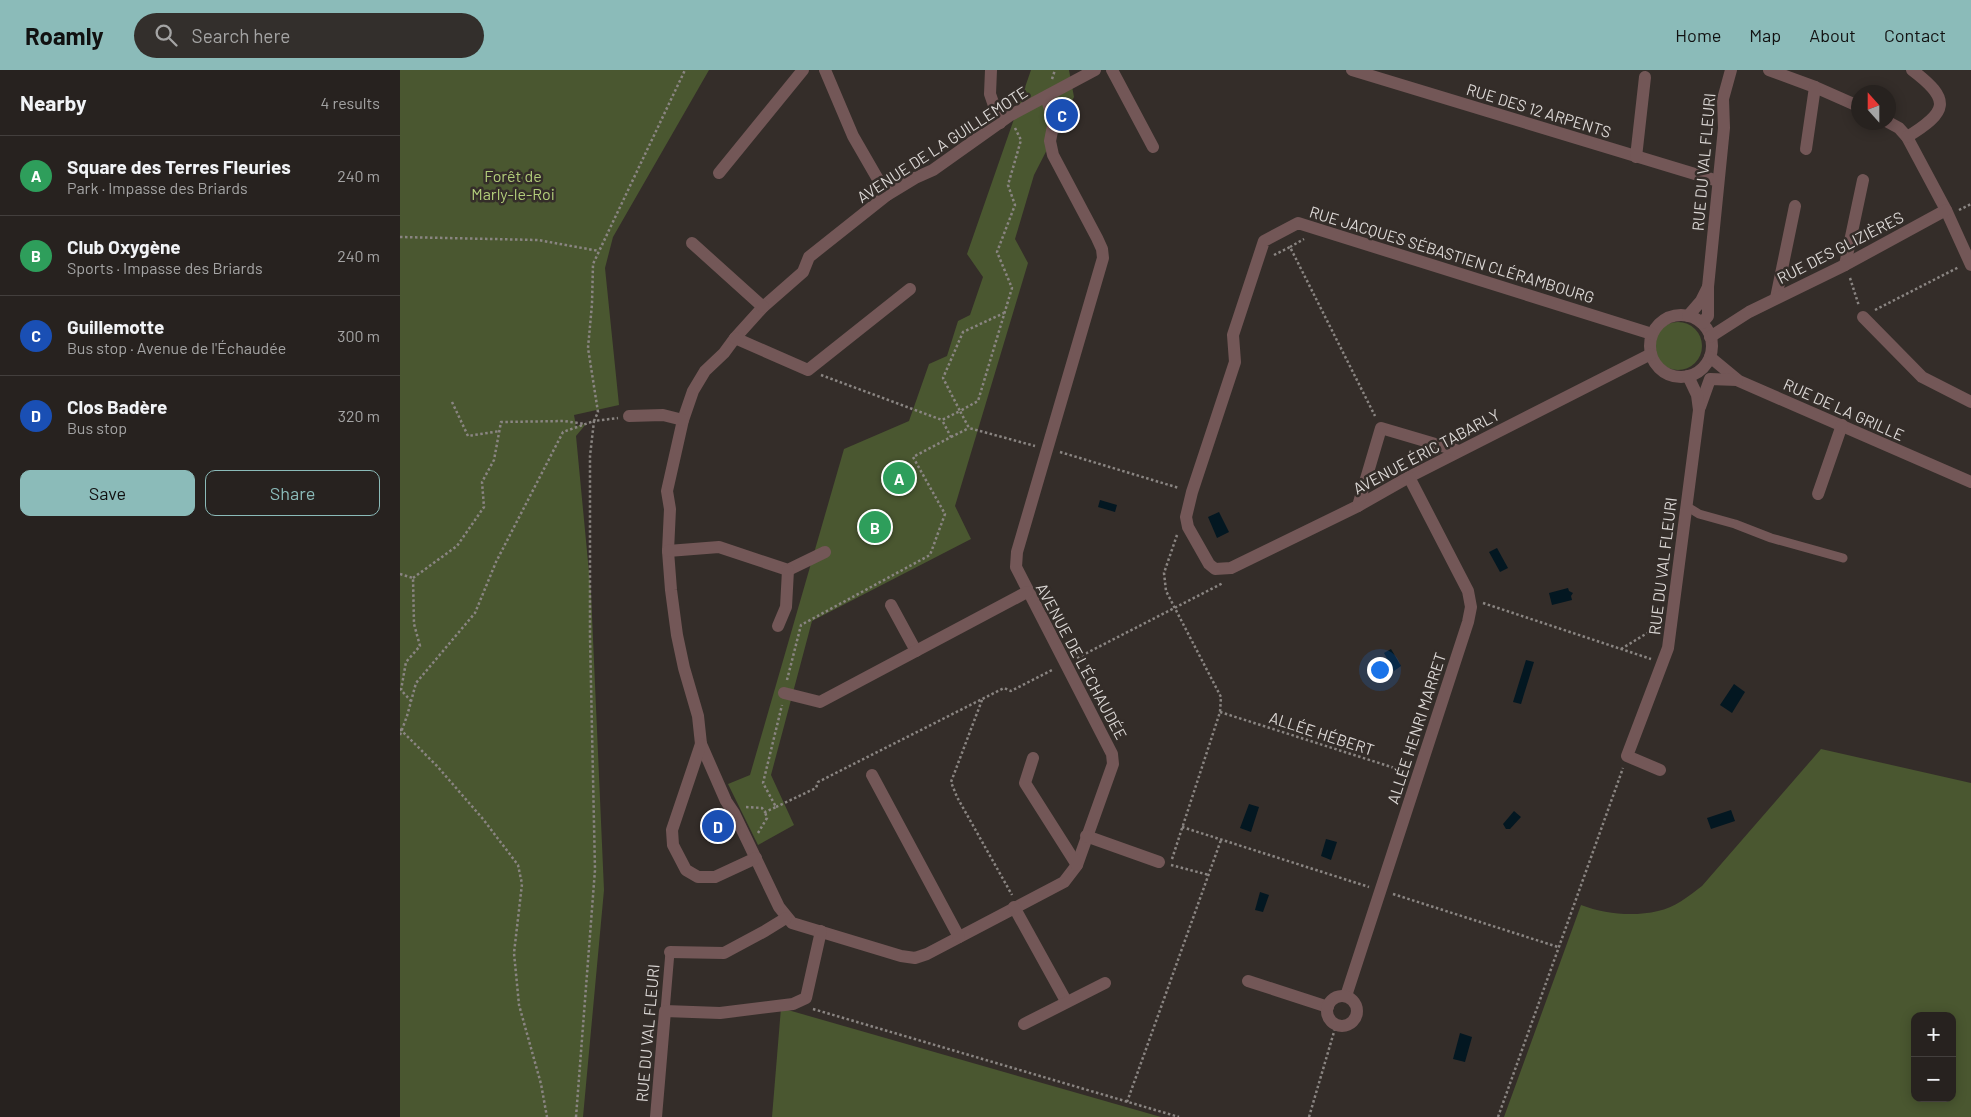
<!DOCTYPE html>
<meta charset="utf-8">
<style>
body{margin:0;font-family:Barlow,sans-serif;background:#332f2c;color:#f1f3f6}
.controls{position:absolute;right:15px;bottom:15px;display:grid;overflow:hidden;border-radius:10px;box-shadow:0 2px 12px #0003}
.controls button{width:45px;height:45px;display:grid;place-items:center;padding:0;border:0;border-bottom:1px solid #433f3d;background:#27221f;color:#f1f3f6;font:25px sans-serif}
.compass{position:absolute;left:1451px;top:15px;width:45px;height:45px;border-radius:50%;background:#27221f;box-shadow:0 2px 12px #0003;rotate:339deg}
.you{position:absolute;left:979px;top:599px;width:18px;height:18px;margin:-12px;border:4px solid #fff;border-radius:50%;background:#1a73e8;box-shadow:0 0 0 8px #1a73e833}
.badge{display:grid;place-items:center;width:32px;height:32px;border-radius:50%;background:#8bbbb9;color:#fff;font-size:16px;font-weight:700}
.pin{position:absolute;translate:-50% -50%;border:2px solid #fff;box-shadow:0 1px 5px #0006}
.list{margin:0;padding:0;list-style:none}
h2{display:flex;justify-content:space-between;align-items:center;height:65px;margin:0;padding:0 20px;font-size:21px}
h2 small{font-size:16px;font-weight:400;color:#a4a4a4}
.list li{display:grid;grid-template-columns:32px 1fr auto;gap:15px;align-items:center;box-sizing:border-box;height:80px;padding:0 20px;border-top:1px solid #433f3d}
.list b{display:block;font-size:19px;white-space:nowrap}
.list p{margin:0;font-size:16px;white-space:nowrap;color:#a4a4a4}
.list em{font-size:16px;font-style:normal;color:#a4a4a4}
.actions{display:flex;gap:10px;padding:15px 20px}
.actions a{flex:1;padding:11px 0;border:1px solid #8bbbb9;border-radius:10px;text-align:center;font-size:18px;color:#8bbbb9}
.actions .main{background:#8bbbb9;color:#111}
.icon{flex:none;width:28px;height:28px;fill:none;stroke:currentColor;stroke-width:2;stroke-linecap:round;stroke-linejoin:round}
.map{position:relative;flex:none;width:1571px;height:1047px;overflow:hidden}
header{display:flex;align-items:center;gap:30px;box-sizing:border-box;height:70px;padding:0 25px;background:#8bbbb9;color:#111}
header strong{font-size:24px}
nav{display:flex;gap:28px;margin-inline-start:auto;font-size:18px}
.search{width:350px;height:45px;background:#332f2c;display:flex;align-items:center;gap:12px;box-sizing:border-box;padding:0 18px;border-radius:28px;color:#a4a4a4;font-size:19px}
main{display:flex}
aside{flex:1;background:#27221f}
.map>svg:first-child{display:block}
.green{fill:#4a5730;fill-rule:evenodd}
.water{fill:#031721}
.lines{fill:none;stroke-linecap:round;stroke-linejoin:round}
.path{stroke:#8a8582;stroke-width:2.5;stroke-dasharray:2.5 2.5;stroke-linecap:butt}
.lane{stroke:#735757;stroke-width:9}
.street{stroke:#735757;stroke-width:12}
.labels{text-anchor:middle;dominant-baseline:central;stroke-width:5;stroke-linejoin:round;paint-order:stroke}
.street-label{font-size:16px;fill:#dbd7d5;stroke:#342d29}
.park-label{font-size:16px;fill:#b2cd7a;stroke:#342d29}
</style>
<header>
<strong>Roamly</strong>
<div class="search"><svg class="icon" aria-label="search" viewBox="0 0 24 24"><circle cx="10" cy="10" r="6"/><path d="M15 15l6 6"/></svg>Search here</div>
<nav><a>Home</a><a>Map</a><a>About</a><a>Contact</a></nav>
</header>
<main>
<aside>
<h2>Nearby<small>4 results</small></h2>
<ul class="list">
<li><span class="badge" style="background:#2e9e5b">A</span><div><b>Square des Terres Fleuries</b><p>Park · Impasse des Briards</p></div><em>240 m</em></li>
<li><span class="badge" style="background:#2e9e5b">B</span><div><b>Club Oxygène</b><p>Sports · Impasse des Briards</p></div><em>240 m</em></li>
<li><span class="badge" style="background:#1a4fb4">C</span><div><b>Guillemotte</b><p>Bus stop · Avenue de l'Échaudée</p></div><em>300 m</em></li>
<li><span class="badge" style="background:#1a4fb4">D</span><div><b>Clos Badère</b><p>Bus stop</p></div><em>320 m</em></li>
</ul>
<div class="actions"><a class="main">Save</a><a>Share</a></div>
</aside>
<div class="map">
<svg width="1571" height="1047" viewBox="0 0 1571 1047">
<rect width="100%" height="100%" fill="#342d29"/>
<g class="green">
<polygon points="0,0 309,0 213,167 205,198 219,335 174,345 176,356 186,354 176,366 191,523 204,820 183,1047 0,1047"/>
<polygon points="631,0 669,0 674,27 634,105 615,169 628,193 555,436 571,469 412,551 371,705 394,755 358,775 328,714 350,705 444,379 509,351 529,294 547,286 558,251 570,245 583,207 567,184"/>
<circle cx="1278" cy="276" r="24"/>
<path d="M1421,679L1571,713V1047H1104L1181,835C1205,844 1233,847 1258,841C1274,838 1289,826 1302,816ZM1515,946H1552V1028H1515Z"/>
<polygon points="381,938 761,1047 372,1047"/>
</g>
<g class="water">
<polygon points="700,430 717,435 715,442 698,437"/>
<polygon points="819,442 829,462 817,468 808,447"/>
<polygon points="1097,478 1108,498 1100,502 1089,482"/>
<polygon points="1168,518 1169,521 1173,523 1171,526 1172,530 1152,535 1149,523"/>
<polygon points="991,579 1001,596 994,601 984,583"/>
<polygon points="1126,590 1134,592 1121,634 1113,632"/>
<polygon points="1334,614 1345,622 1332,643 1320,635"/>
<polygon points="849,734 859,737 851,762 840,758"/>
<polygon points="1331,740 1335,751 1311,759 1307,748"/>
<polygon points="1114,741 1121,747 1110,759 1106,759 1103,754"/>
<polygon points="926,769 937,772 931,790 921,786"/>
<polygon points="860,822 869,825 863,842 855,840"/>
<polygon points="1060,963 1072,967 1065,992 1053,989"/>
</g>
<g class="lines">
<g class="path">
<polyline points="652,9 655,0"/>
<polyline points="615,58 621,70 608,115 615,135 597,182 612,218 578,331 560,341 569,358 635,376"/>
<polyline points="1559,140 1571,134"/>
<polyline points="0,167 138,170 199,181"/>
<polyline points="890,177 904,169"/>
<polyline points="874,185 890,177 975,346"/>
<polyline points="1450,208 1459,236"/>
<polyline points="1475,240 1559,197"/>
<polyline points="421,305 542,350 560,341 543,308 563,262 604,243"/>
<polyline points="52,332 68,366 100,361"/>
<polyline points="551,367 569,358"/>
<polyline points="660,382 779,418"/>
<polyline points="0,504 13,508 14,554 20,576 6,592 1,620 11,631"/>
<polyline points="13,508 57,476 84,437 82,412 94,390 101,352 164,351 185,354"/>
<polyline points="1083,533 1251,589"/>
<polyline points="1221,579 1259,556"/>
<polyline points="677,588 823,513"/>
<polyline points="387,610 401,555 530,485 545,444 513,387 551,367 542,350"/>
<polyline points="582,630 551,712 557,727 612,825"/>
<polyline points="820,642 1007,702"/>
<polyline points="0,659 37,696 83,749 118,795 122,814 114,883 119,935 141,1014 147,1047"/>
<polyline points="0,665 7,646 16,613 75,543 96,492 163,362 194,351 198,342 188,278 192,234 193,194 285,0"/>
<polyline points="346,737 362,738 365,742 376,737 363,713 382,635"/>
<polyline points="376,737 416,718 418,712 604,618 611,621 654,599"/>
<polyline points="782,757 969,817"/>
<polyline points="358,763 367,748 365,742"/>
<polyline points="772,789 820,642 821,627 766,521 764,503 777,465"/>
<polyline points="771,795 809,805"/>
<polyline points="993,824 1158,877"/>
<polyline points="413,939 779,1047"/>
<polyline points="727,1032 821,770"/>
<polyline points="176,1047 195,800 190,567 190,386 194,351 218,348"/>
<polyline points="909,1047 936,955"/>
<polyline points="1098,1047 1223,698"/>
</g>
<g class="lane">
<polyline points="1286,436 1299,444 1335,454 1371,468 1443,488"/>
<polyline points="265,941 270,882"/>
</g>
<g class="street">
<polyline points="425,0 453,66 487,125"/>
<polyline points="591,0 590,24 600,53"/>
<polyline points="712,0 753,77"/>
<polyline points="952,0 1318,111"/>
<polyline points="1369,0 1415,17 1458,36"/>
<polyline points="646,27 654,51 650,71 653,85 697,168 702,179 703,188 617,482 616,497 712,684 713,694 677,795 664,812 527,884 515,888 501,886 392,853 379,837 334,743 326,731 301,674 298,646 284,598 277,565 271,520 268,481 270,439 267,421 283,350 293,321 305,301 324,283 335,268 363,237 403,202 409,187 487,125 515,108 533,100 609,46 695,0"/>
<polyline points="1488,52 1499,58 1507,67 1546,140 1571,195"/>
<path d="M1507,67C1548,42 1552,30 1512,0"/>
<polyline points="1406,79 1415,17"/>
<polyline points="1236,87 1245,7"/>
<polyline points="319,103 403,0"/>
<polyline points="292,173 363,237"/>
<polyline points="1445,195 1463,110"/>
<polyline points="1376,228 1395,136"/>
<circle cx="1281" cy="276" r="31"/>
<polyline points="1288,246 1301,231 1308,217"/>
<polyline points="1463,247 1522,307 1571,332"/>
<polyline points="1302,253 1308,246 1308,217 1324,58 1323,29 1331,0"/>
<polyline points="1310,267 1349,242 1445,195 1546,140"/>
<polyline points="335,268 408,300 510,219"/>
<polyline points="1251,284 1009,407 958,436 831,498 815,499 809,494 788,457 786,447 792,422 835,292 833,265 864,171 898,153 1252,264"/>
<polyline points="1310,287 1339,311 1571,412"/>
<polyline points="1300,337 1310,309 1337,310"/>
<polyline points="229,346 263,345 283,350"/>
<polyline points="1418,424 1442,355"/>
<polyline points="958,436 981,358 1059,381"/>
<polyline points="268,481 319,477 388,500 425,482"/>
<polyline points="491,535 516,581"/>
<polyline points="378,556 386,537 388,500"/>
<polyline points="384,623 420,632 627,522"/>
<polyline points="301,674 272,760 273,775 286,800 298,807 315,807 356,788"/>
<polyline points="633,688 625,713 677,795"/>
<polyline points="1260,700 1227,686 1268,578 1299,340 1297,325 1288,306"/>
<polyline points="472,705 559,867"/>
<polyline points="686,766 759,792"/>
<polyline points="614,837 666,931"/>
<polyline points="270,882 324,883 365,861 386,848"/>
<polyline points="848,911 928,937"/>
<polyline points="946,926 1068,552 1071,537 1068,521 1009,407"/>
<circle cx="942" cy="941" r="15"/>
<polyline points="624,954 705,913"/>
<polyline points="256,1047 265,941 320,943 393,934 406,928 421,861"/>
</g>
</g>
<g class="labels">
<g class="street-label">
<text transform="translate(1139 40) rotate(17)">RUE DES 12 ARPENTS</text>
<text transform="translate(542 74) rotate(-33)">AVENUE DE LA GUILLEMOTE</text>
<text transform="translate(1303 92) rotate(-85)">RUE DU VAL FLEURI</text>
<text transform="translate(1440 177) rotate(-27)">RUE DES GLIZIÈRES</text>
<text transform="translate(1052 184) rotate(17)">RUE JACQUES SÉBASTIEN CLÉRAMBOURG</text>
<text transform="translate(1444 339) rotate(24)">RUE DE LA GRILLE</text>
<text transform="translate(1026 381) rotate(-28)">AVENUE ÉRIC TABARLY</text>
<text transform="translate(1262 496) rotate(-83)">RUE DU VAL FLEURI</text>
<text transform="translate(682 591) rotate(62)">AVENUE DE L'ÉCHAUDÉE</text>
<text transform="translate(1016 658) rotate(-72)">ALLÉE HENRI MARRET</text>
<text transform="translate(922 663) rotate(18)">ALLÉE HÉBERT</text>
<text transform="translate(247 963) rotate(-85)">RUE DU VAL FLEURI</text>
</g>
<g class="park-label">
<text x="113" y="105">Forêt de<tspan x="113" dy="18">Marly-le-Roi</tspan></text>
</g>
</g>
</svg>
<div class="controls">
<button>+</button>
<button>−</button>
</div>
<svg class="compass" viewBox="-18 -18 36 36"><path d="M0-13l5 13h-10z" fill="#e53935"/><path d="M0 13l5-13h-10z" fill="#a4a4a4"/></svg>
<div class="you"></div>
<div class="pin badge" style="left:499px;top:408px;background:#2e9e5b">A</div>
<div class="pin badge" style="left:475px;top:457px;background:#2e9e5b">B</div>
<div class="pin badge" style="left:662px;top:45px;background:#1a4fb4">C</div>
<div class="pin badge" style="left:318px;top:756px;background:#1a4fb4">D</div>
</div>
</main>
